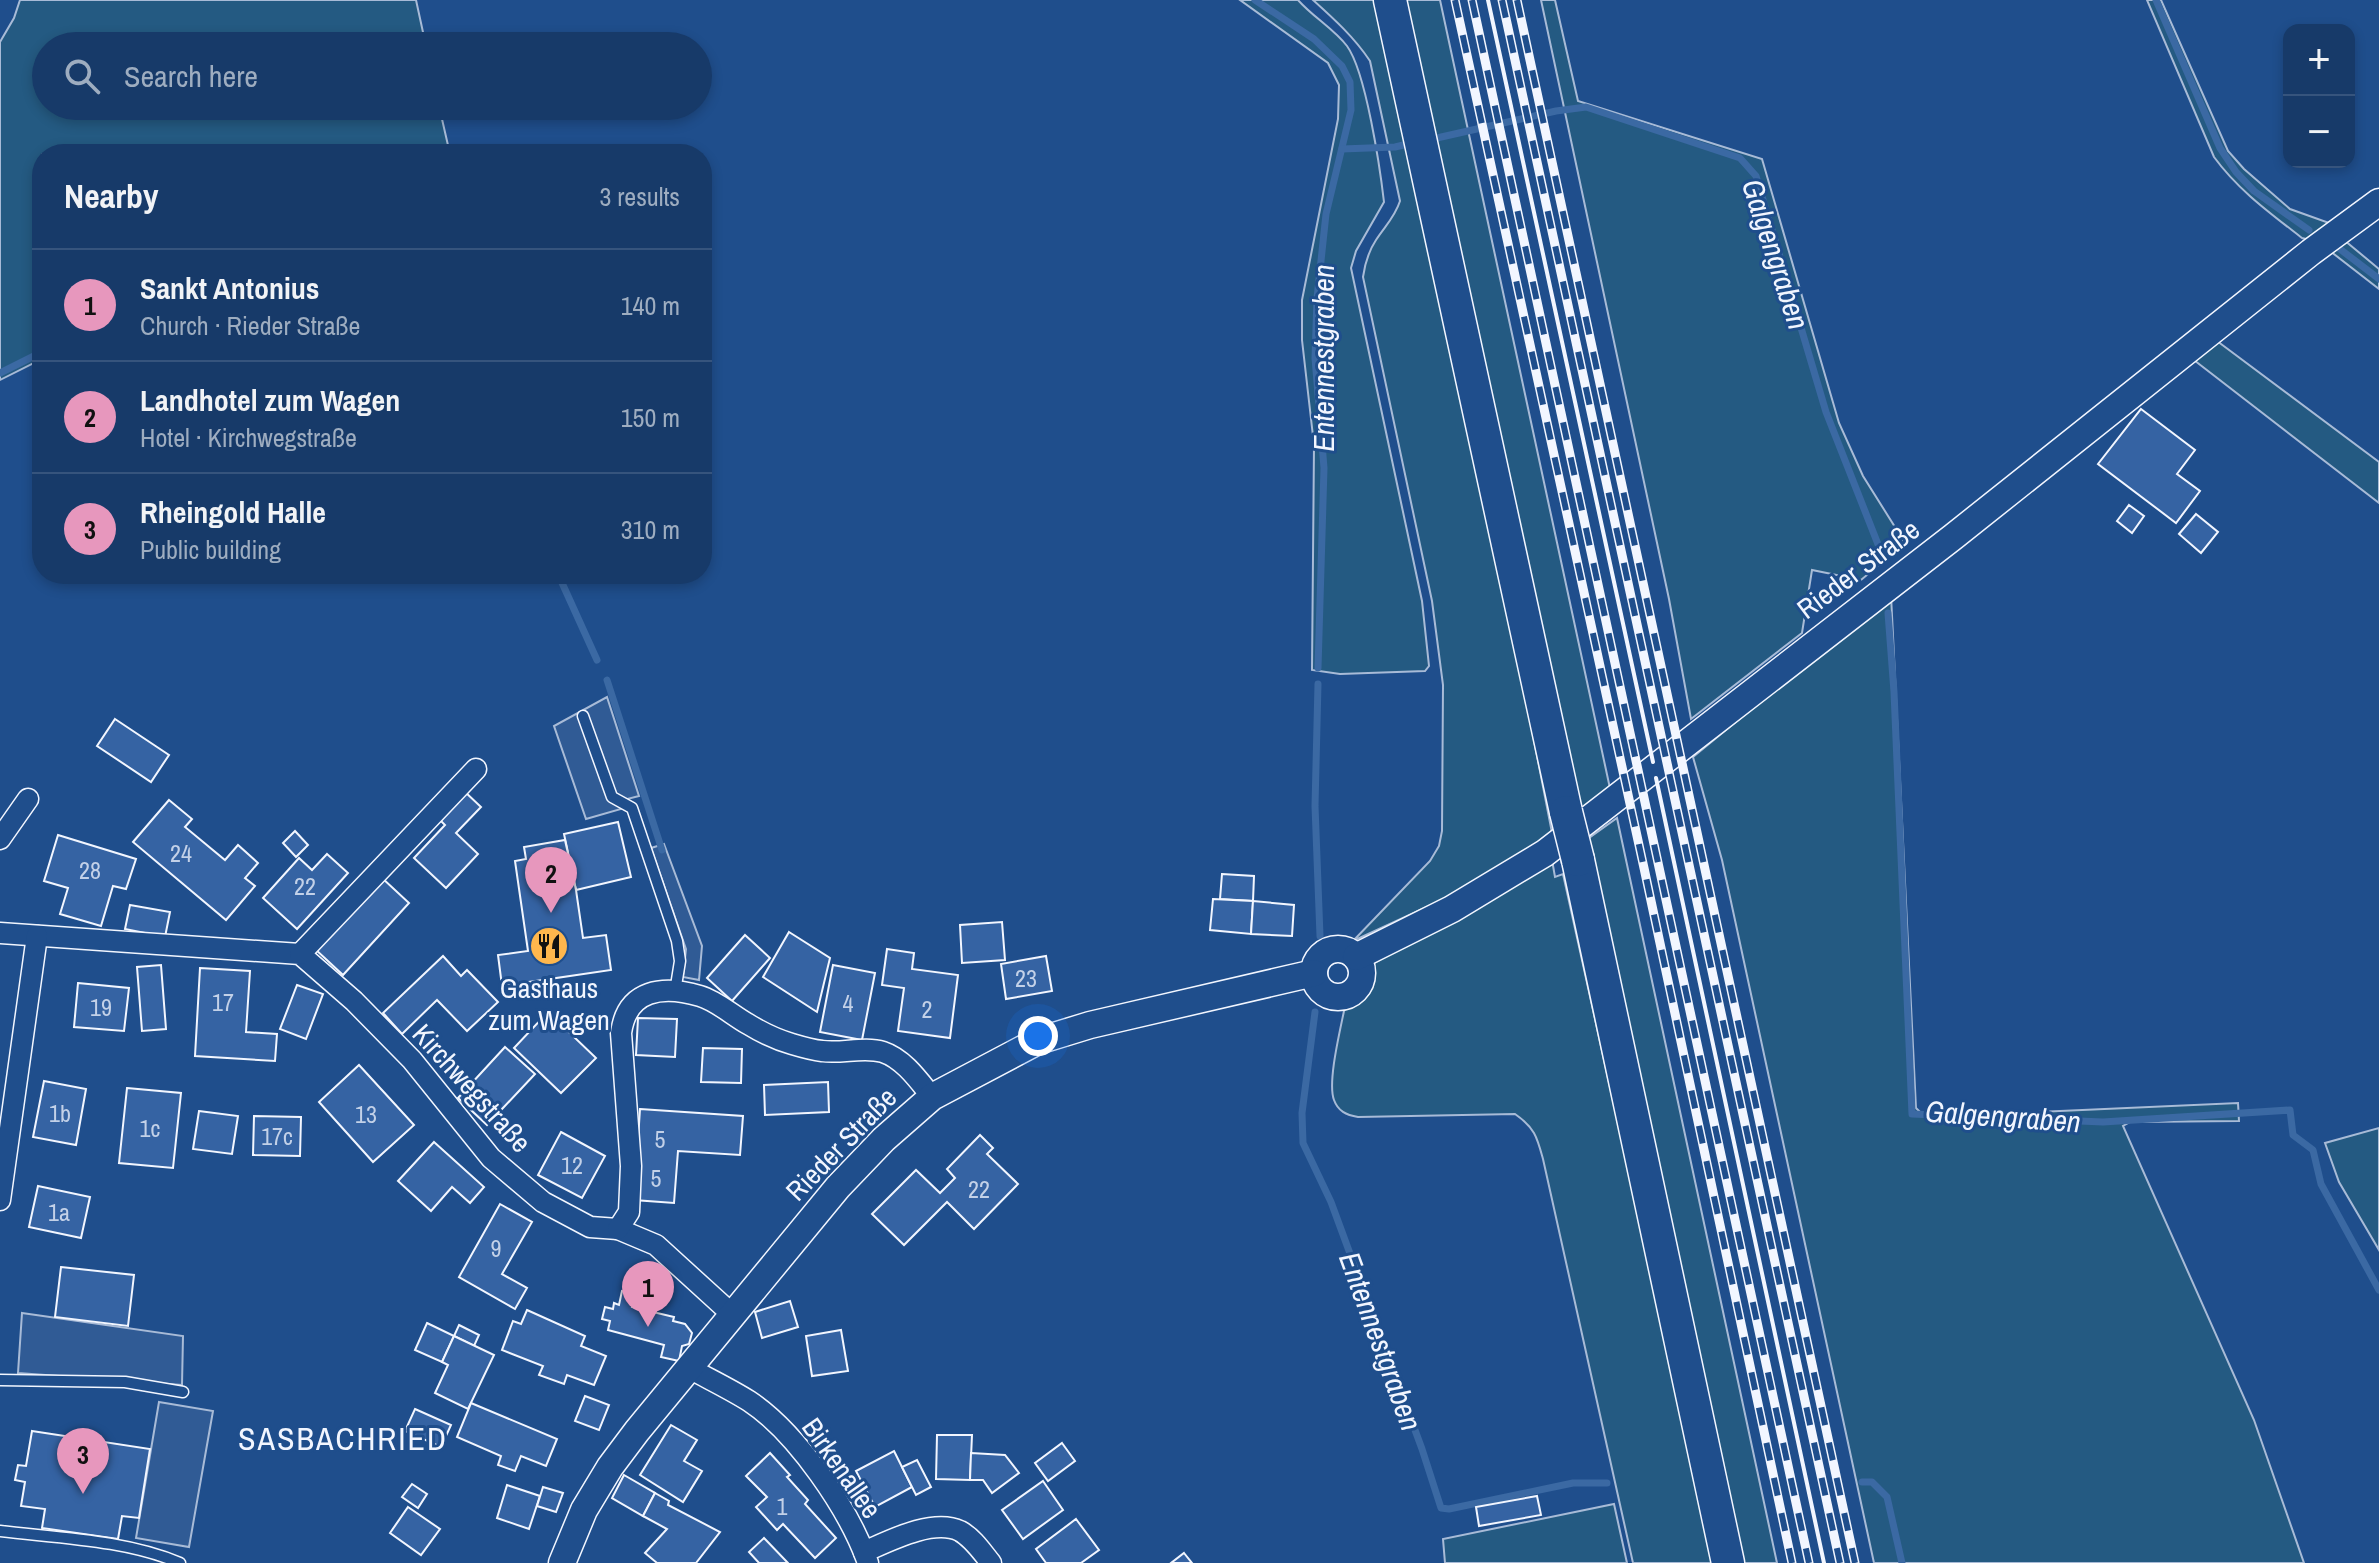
<!DOCTYPE html>
<meta charset="utf-8">
<style>
body{margin:0;font-family:"Archivo Narrow",sans-serif;background:#20416f;color:#f1f3f6}
.controls{position:absolute;right:24px;top:24px;display:grid;overflow:hidden;border-radius:16px;box-shadow:0 4px 12px #0003}
.controls button{width:72px;height:72px;display:grid;place-items:center;padding:0;border:0;border-bottom:2px solid #36547d;background:#173a69;color:#f1f3f6;font:40px sans-serif}
.you{position:absolute;left:1038px;top:1036px;width:28px;height:28px;margin:-20px;border:6px solid #fff;border-radius:50%;background:#1a73e8;box-shadow:0 0 0 12px #1a73e833}
.badge{display:grid;place-items:center;width:52px;height:52px;border-radius:50%;background:#e797bd;color:#111;font-size:26px;font-weight:700}
.pin{position:absolute;translate:-50% -66px;filter:drop-shadow(0 2px 4px #0008)}
.pin::after{content:'';position:absolute;top:42px;width:28px;height:24px;background:inherit;clip-path:polygon(0 0,100% 0,50% 100%)}
.list{margin:0;padding:0;list-style:none}
h2{display:flex;justify-content:space-between;align-items:center;height:104px;margin:0;padding:0 32px;font-size:34px}
h2 small{font-size:26px;font-weight:400;color:#9eadc0}
.list li{display:grid;grid-template-columns:52px 1fr auto;gap:24px;align-items:center;box-sizing:border-box;height:112px;padding:0 32px;border-top:2px solid #36547d}
.list b{display:block;font-size:30px;white-space:nowrap}
.list p{margin:0;font-size:26px;white-space:nowrap;color:#9eadc0}
.list em{font-size:26px;font-style:normal;color:#9eadc0}
.icon{flex:none;width:44px;height:44px;fill:none;stroke:currentColor;stroke-width:2;stroke-linecap:round;stroke-linejoin:round}
.map{position:relative;flex:none;width:2379px;height:1563px;overflow:hidden}
.search{position:absolute;background:#173a69;box-shadow:0 4px 12px #0003;left:32px;top:32px;width:680px;height:88px;display:flex;align-items:center;gap:20px;box-sizing:border-box;padding:0 28px;border-radius:44px;color:#9eadc0;font-size:30px}
.panel{position:absolute;background:#173a69;box-shadow:0 4px 12px #0003;left:32px;top:144px;width:680px;height:440px;border-radius:32px}
.map>svg:first-child{display:block}
.green{fill:#245a82;stroke:#a8bbd7;stroke-width:2}
.parking{fill:#305b95;stroke:#a8bbd7;stroke-width:2}
.lines{fill:none;stroke-linecap:round;stroke-linejoin:round}
.stream{stroke:#3b69a3;stroke-width:7}
.building{fill:#3563a3;stroke:#f2f6ff;stroke-width:2}
.service-casing{stroke:#f2f6ff;stroke-width:13}
.minor-casing{stroke:#f2f6ff;stroke-width:23}
.tertiary-casing{stroke:#f2f6ff;stroke-width:29}
.primary-casing{stroke:#f2f6ff;stroke-width:35}
.service{stroke:#1f4e8c;stroke-width:10}
.minor{stroke:#1f4e8c;stroke-width:20}
.tertiary{stroke:#1f4e8c;stroke-width:26}
.primary{stroke:#1f4e8c;stroke-width:32}
.rail-casing{stroke:#f2f6ff;stroke-width:9}
.rail{stroke:#1f4e8c;stroke-width:6;stroke-dasharray:18;stroke-linecap:butt}
.primary-bridge-casing{stroke:#f2f6ff;stroke-width:35;stroke-linecap:butt}
.primary-bridge{stroke:#1f4e8c;stroke-width:32}
.wall{stroke:#f2f6ff;stroke-width:4}
.labels{text-anchor:middle;dominant-baseline:central;stroke-width:6;stroke-linejoin:round;paint-order:stroke}
.number-label{font-size:24px;fill:#c3d1e8}
.street-label{font-size:28px;fill:#f2f6ff;stroke:#1f4e8c}
.poi-label{font-size:28px;fill:#f2f6ff;stroke:#1f4e8c}
.water-label{font-size:30px;font-style:italic;fill:#f2f6ff;stroke:#1f4e8c}
.quarter-label{font-size:32px;letter-spacing:2px;fill:#f2f6ff;stroke:#1f4e8c}
</style>
<div class="map">
<svg width="2379" height="1563" viewBox="0 0 2379 1563">
<rect width="100%" height="100%" fill="#1f4e8c"/>
<g class="green">
<polygon points="20,0 416,0 426,46 46,46 46,106 439,106 450,154 42,154 42,359 0,380 0,42 14,18"/>
<path d="M1240,0H1298C1313,17 1334,29 1347,46C1366,72 1380,168 1384,202L1356,251L1351,268L1422,601L1429,666L1425,671L1340,674L1312,670L1314,445L1302,340V300L1338,119L1339,85L1328,63Z"/>
<path d="M1313,0H1375L1524,689L1553,838L1481,882L1353,941L1430,861L1439,846L1442,831L1443,685L1432,601L1363,277C1365,263 1368,252 1376,240C1385,226 1395,217 1400,201L1370,61C1354,37 1334,19 1313,0Z"/>
<polygon points="1404,0 1440,0 1611,793 1582,812"/>
<polygon points="1541,0 1555,0 1578,101 1762,159 1839,423 1863,476 1905,543 1861,580 1812,570 1802,633 1691,719 1669,599"/>
<path d="M2147,0H2161L2228,151L2244,169L2290,209L2332,224L2310,240L2302,238C2270,213 2238,190 2214,157Z"/>
<polygon points="2344,240 2379,269 2379,289 2330,251"/>
<polygon points="2213,338 2379,462 2379,503 2190,357"/>
<polygon points="1891,595 1916,1108 1925,1117 2238,1103 2239,1121 2130,1122 2123,1126 2254,1420 2304,1563 1874,1563 1722,860 1693,757"/>
<polygon points="1617,818 1777,1563 1741,1563 1670,1236 1589,838"/>
<path d="M1552,860L1555,877L1563,874L1625,1155L1712,1563H1633L1543,1159C1537,1137 1535,1128 1515,1114L1358,1117C1346,1115 1338,1111 1334,1100C1327,1082 1341,1027 1345,1006C1367,997 1371,988 1371,965Z"/>
<polygon points="2379,1128 2379,1250 2339,1182 2325,1143"/>
<polygon points="1614,1504 1627,1563 1445,1563 1443,1539"/>
</g>
<g class="parking">
<polygon points="607,697 639,796 627,799 621,809 586,819 554,726"/>
<polygon points="664,844 702,946 699,980 683,977 686,949 651,848"/>
<polygon points="22,1313 183,1336 182,1385 18,1373"/>
<polygon points="159,1402 213,1411 189,1547 136,1538"/>
</g>
<g class="lines">
<g class="stream">
<polyline points="1255,0 1314,39 1342,66 1350,82 1351,110 1326,214 1317,298 1315,358 1324,468 1318,668"/>
<polyline points="2156,0 2220,148 2236,172 2254,191 2309,230"/>
<polyline points="1428,140 1556,111 1586,107 1740,158 1756,176 1826,412 1883,557"/>
<polyline points="1342,149 1395,147 1412,143"/>
<polyline points="2336,246 2379,279"/>
<polyline points="0,373 42,352"/>
<polyline points="558,574 597,660"/>
<polyline points="1888,613 1894,692 1912,1114 2103,1122 2290,1110 2293,1135 2313,1150 2321,1184 2379,1290"/>
<polyline points="607,680 662,850"/>
<polyline points="1318,684 1315,806 1320,936"/>
<polyline points="1315,1012 1302,1113 1303,1143 1331,1202 1422,1449 1441,1508 1449,1509 1573,1483 1607,1483"/>
<polyline points="1862,1482 1872,1482 1887,1497 1902,1563"/>
</g>
</g>
<g class="building">
<polygon points="2141,409 2195,450 2177,474 2200,491 2176,523 2098,464"/>
<polygon points="2129,505 2144,516 2132,533 2117,521"/>
<polygon points="2196,514 2218,532 2201,553 2179,534"/>
<polygon points="115,719 169,755 151,782 97,746"/>
<polygon points="463,790 481,807 456,833 478,854 446,888 414,858 445,825 437,817"/>
<polygon points="169,800 192,819 185,827 225,860 238,845 258,863 245,878 255,886 226,920 133,842"/>
<polygon points="618,822 631,877 576,890 564,834"/>
<polygon points="295,831 308,845 296,857 283,843"/>
<polygon points="58,835 136,859 126,889 113,886 101,926 60,914 68,888 44,881"/>
<polygon points="565,840 576,890 583,938 606,935 611,970 502,986 498,955 528,951 515,861 526,859 524,847"/>
<polygon points="327,854 348,873 297,929 263,898 299,858 312,870"/>
<polygon points="1222,874 1254,876 1253,901 1220,899"/>
<polygon points="381,877 409,903 343,975 315,949"/>
<polygon points="1213,899 1253,901 1251,934 1210,930"/>
<polygon points="1253,901 1294,905 1292,936 1251,934"/>
<polygon points="130,905 170,912 165,937 125,929"/>
<polygon points="1002,922 1005,960 962,963 960,925"/>
<polygon points="789,932 830,958 817,1012 763,977"/>
<polygon points="745,935 770,958 732,1001 707,978"/>
<polygon points="887,949 914,953 912,969 958,975 950,1038 898,1031 904,988 882,985"/>
<polygon points="443,956 461,976 467,970 498,1002 467,1031 437,1000 402,1034 383,1013"/>
<polygon points="1046,956 1052,991 1006,999 1001,964"/>
<polygon points="161,965 166,1029 142,1031 137,967"/>
<polygon points="833,965 875,973 862,1040 820,1032"/>
<polygon points="200,968 250,971 246,1032 277,1034 275,1061 195,1056"/>
<polygon points="78,983 129,988 124,1031 74,1027"/>
<polygon points="297,985 323,994 306,1039 280,1029"/>
<polygon points="548,1012 596,1058 561,1093 514,1048"/>
<polygon points="638,1018 677,1019 675,1057 636,1055"/>
<polygon points="505,1047 535,1074 487,1125 458,1098"/>
<polygon points="703,1048 742,1049 741,1083 701,1082"/>
<polygon points="359,1065 414,1125 373,1162 319,1102"/>
<polygon points="44,1081 86,1089 76,1145 33,1137"/>
<polygon points="828,1082 829,1112 765,1115 764,1085"/>
<polygon points="127,1088 181,1093 173,1168 119,1163"/>
<polygon points="640,1109 743,1116 740,1155 678,1151 674,1203 634,1200"/>
<polygon points="199,1111 238,1116 232,1154 193,1149"/>
<polygon points="254,1116 301,1117 300,1156 253,1155"/>
<polygon points="561,1132 605,1156 582,1198 538,1175"/>
<polygon points="980,1135 993,1148 987,1154 1018,1184 974,1229 947,1202 904,1245 872,1214 916,1170 940,1193 955,1178 947,1169"/>
<polygon points="434,1142 484,1187 470,1203 452,1187 431,1211 398,1181"/>
<polygon points="38,1186 90,1197 81,1238 29,1227"/>
<polygon points="500,1204 532,1222 502,1274 527,1288 515,1309 459,1277"/>
<polygon points="61,1267 134,1275 128,1326 55,1317"/>
<polygon points="622,1291 635,1294 632,1307 674,1317 673,1321 685,1324 692,1333 689,1344 682,1346 679,1361 661,1357 664,1345 608,1330 610,1321 602,1319 605,1307 613,1309 614,1303 619,1305"/>
<polygon points="790,1301 798,1327 762,1338 755,1312"/>
<polygon points="527,1310 585,1336 581,1346 606,1356 594,1385 567,1375 564,1384 539,1375 543,1366 502,1350 513,1321 521,1324"/>
<polygon points="427,1323 454,1336 442,1362 415,1350"/>
<polygon points="459,1325 479,1335 474,1346 454,1336"/>
<polygon points="841,1330 848,1371 812,1376 806,1336"/>
<polygon points="454,1336 494,1355 468,1409 435,1393 448,1365 442,1362"/>
<polygon points="585,1396 609,1405 599,1430 575,1421"/>
<polygon points="471,1403 557,1439 546,1466 521,1456 515,1471 498,1465 501,1456 457,1437"/>
<polygon points="415,1409 451,1425 441,1447 405,1431"/>
<polygon points="671,1425 697,1440 684,1461 702,1471 683,1502 640,1475"/>
<polygon points="32,1431 150,1449 139,1518 122,1516 118,1539 42,1528 45,1509 21,1506 25,1482 15,1480 18,1465 26,1466"/>
<polygon points="937,1435 972,1435 970,1480 936,1479"/>
<polygon points="1062,1443 1075,1461 1048,1481 1035,1463"/>
<polygon points="894,1451 912,1487 875,1507 856,1471"/>
<polygon points="770,1453 790,1475 787,1477 808,1500 805,1504 836,1538 815,1558 783,1524 777,1530 756,1507 767,1497 746,1476"/>
<polygon points="971,1453 1005,1455 1019,1473 992,1493 983,1480 970,1480"/>
<polygon points="917,1460 931,1487 916,1495 902,1467"/>
<polygon points="624,1475 655,1493 643,1516 612,1498"/>
<polygon points="1043,1481 1063,1510 1023,1539 1002,1510"/>
<polygon points="412,1484 427,1494 418,1508 402,1497"/>
<polygon points="507,1485 540,1496 529,1529 497,1518"/>
<polygon points="543,1487 563,1493 556,1512 537,1506"/>
<polygon points="655,1493 669,1501 668,1505 720,1532 696,1563 657,1563 645,1553 667,1529 643,1516"/>
<polygon points="1537,1496 1541,1515 1479,1526 1476,1507"/>
<polygon points="408,1507 440,1529 421,1555 390,1533"/>
<polygon points="1076,1519 1099,1550 1081,1563 1046,1563 1036,1549"/>
<polygon points="764,1538 788,1563 759,1563 749,1552"/>
<polygon points="1184,1553 1192,1563 1171,1563"/>
</g>
<g class="lines">
<defs>
<g id="service">
<polyline points="583,716 612,797 632,808 677,941 680,961 675,992"/>
<polyline points="0,1380 125,1382 183,1392"/>
<path d="M0,1531C59,1538 126,1540 180,1563"/>
</g>
<g id="minor">
<polyline points="0,839 28,799"/>
<polyline points="0,933 300,954 354,1001 412,1060 491,1158 543,1202 590,1227 618,1229 656,1245 734,1316"/>
<polyline points="300,954 476,769"/>
<polyline points="0,1200 37,936"/>
<path d="M618,1229L629,1212L631,1166L621,1033C627,989 663,985 700,996C717,1001 732,1015 748,1024C761,1032 778,1040 792,1044C802,1047 812,1050 822,1051C842,1054 864,1046 883,1052C904,1059 919,1081 932,1097"/>
<path d="M689,1368C709,1379 730,1389 749,1401C796,1432 849,1509 868,1563"/>
<path d="M864,1552C889,1541 933,1518 960,1531C973,1538 982,1552 991,1563"/>
</g>
<g id="tertiary">
<circle cx="1338" cy="973" r="24"/>
<polyline points="1356,957 1452,909 1545,853 1953,537 2311,252 2379,202"/>
<polyline points="562,1563 584,1510 610,1467 637,1431 838,1187 884,1139 932,1097 1038,1041 1090,1025 1314,973"/>
</g>
<g id="primary">
<polyline points="1390,0 1566,812"/>
<polyline points="1578,860 1728,1563"/>
</g>
</defs>
<use href="#service" class="service-casing"/>
<use href="#minor" class="minor-casing"/>
<use href="#tertiary" class="tertiary-casing"/>
<use href="#primary" class="primary-casing"/>
<use href="#service" class="service"/>
<use href="#minor" class="minor"/>
<use href="#tertiary" class="tertiary"/>
<use href="#primary" class="primary"/>
<defs>
<g id="rail">
<polyline points="1455,0 1644,868 1792,1563"/>
<polyline points="1472,0 1809,1563"/>
<polyline points="1502,0 1840,1563"/>
<polyline points="1517,0 1855,1563"/>
</g>
</defs>
<use href="#rail" class="rail-casing"/>
<use href="#rail" class="rail"/>
<defs>
<polyline id="primary-bridge" points="1566,812 1578,860"/>
</defs>
<use href="#primary-bridge" class="primary-bridge-casing"/>
<use href="#primary-bridge" class="primary-bridge"/>
<g class="wall">
<polyline points="1488,0 1653,762"/>
<polyline points="1656,778 1824,1563"/>
</g>
</g>
<defs>
<symbol id="restaurant-disc" viewBox="-11 -11 22 22"><circle r="9.5" fill="#ffb74d" stroke="#1f4e8c"/><path d="M-5-6h1v4h1v-4h1v4h1v-4h1v5L-1.5 .5V6h-2V.5L-5-1ZM5-6V6H3V1.5H1.5Q1.5-4 5-6Z" fill="#111"/></symbol>
</defs>
<g fill-rule="evenodd">
<use href="#restaurant-disc" x="527" y="924" width="44" height="44"/>
</g>
<g class="labels">
<g class="number-label">
<text x="181" y="853">24</text>
<text x="90" y="870">28</text>
<text x="305" y="886">22</text>
<text x="1026" y="978">23</text>
<text x="223" y="1002">17</text>
<text x="848" y="1003">4</text>
<text x="101" y="1007">19</text>
<text x="927" y="1009">2</text>
<text x="60" y="1113">1b</text>
<text x="366" y="1114">13</text>
<text x="150" y="1128">1c</text>
<text x="277" y="1136">17c</text>
<text x="660" y="1139">5</text>
<text x="572" y="1165">12</text>
<text x="656" y="1178">5</text>
<text x="979" y="1189">22</text>
<text x="59" y="1212">1a</text>
<text x="496" y="1248">9</text>
<text x="782" y="1506">1</text>
</g>
<g class="street-label">
<text transform="translate(1858 569) rotate(-37)">Rieder Straße</text>
<text transform="translate(472 1088) rotate(48)">Kirchwegstraße</text>
<text transform="translate(841 1144) rotate(-46)">Rieder Straße</text>
<text transform="translate(842 1468) rotate(55)">Birkenallee</text>
</g>
<g class="poi-label">
<text x="549" y="988">Gasthaus<tspan x="549" dy="32">zum Wagen</tspan></text>
</g>
<g class="water-label">
<text transform="translate(1776 254) rotate(72)">Galgengraben</text>
<text transform="translate(1323 358) rotate(-90)">Entennestgraben</text>
<text transform="translate(2003 1116) rotate(4)">Galgengraben</text>
<text transform="translate(1381 1341) rotate(70)">Entennestgraben</text>
</g>
<g class="quarter-label">
<text x="343" y="1438">SASBACHRIED</text>
</g>
</g>
</svg>
<div class="controls">
<button>+</button>
<button>−</button>
</div>
<div class="you"></div>
<div class="pin badge" style="left:648px;top:1327px">1</div>
<div class="pin badge" style="left:551px;top:913px">2</div>
<div class="pin badge" style="left:83px;top:1494px">3</div>
<div class="search"><svg class="icon" aria-label="search" viewBox="0 0 24 24"><circle cx="10" cy="10" r="6"/><path d="M15 15l6 6"/></svg>Search here</div>
<section class="panel">
<h2>Nearby<small>3 results</small></h2>
<ul class="list">
<li><span class="badge">1</span><div><b>Sankt Antonius</b><p>Church · Rieder Straße</p></div><em>140 m</em></li>
<li><span class="badge">2</span><div><b>Landhotel zum Wagen</b><p>Hotel · Kirchwegstraße</p></div><em>150 m</em></li>
<li><span class="badge">3</span><div><b>Rheingold Halle</b><p>Public building</p></div><em>310 m</em></li>
</ul>
</section>
</div>
